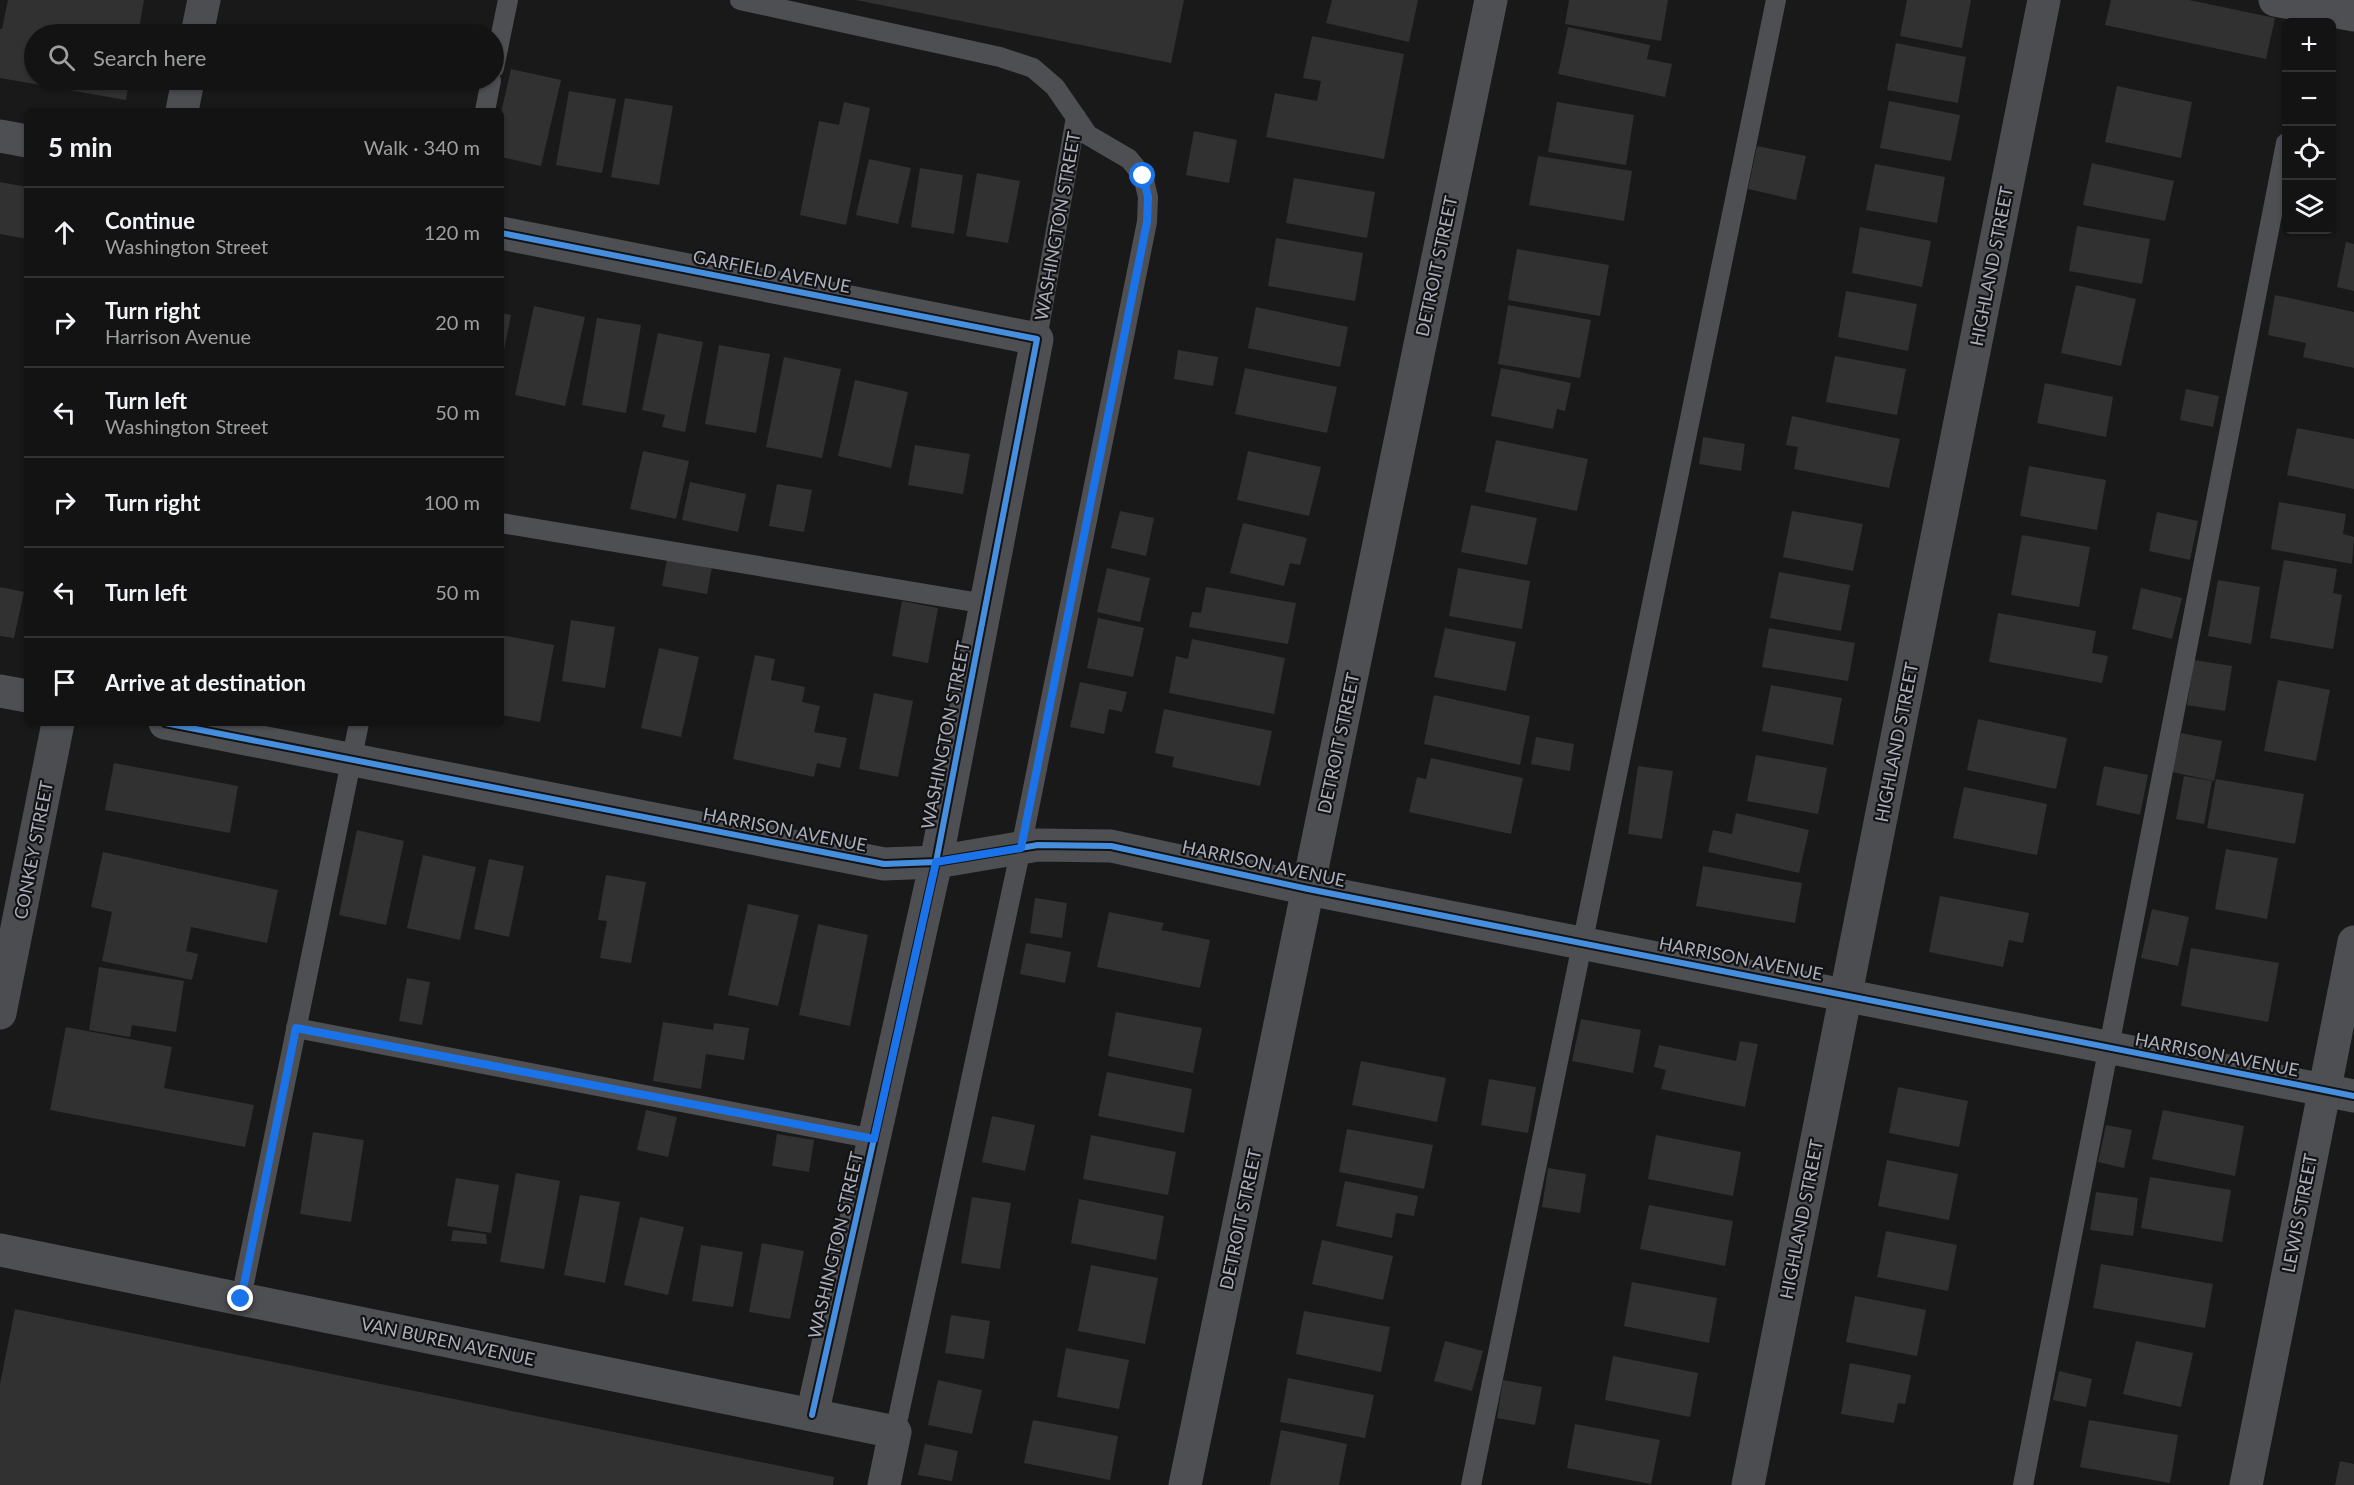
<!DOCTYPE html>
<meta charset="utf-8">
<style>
body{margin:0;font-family:Lato,sans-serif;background:#1c1c1c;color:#f1f3f6}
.controls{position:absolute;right:18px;top:18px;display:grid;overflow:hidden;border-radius:9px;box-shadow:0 2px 4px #0004}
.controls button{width:54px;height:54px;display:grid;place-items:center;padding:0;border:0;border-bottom:2px solid #323233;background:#131313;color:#f1f3f6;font:30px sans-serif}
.stop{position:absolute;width:18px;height:18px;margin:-14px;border:4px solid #1a73e8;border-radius:50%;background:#fff}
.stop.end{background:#1a73e8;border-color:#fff;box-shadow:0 2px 6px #0008}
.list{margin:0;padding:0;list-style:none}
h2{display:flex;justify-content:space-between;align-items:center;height:78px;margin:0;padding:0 24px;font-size:26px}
h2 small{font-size:20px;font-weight:400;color:#9d9ea0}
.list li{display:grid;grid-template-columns:39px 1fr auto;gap:18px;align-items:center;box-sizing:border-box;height:90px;padding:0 24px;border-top:2px solid #323233}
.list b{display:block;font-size:22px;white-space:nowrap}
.list p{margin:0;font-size:20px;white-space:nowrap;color:#9d9ea0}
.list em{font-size:20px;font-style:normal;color:#9d9ea0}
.icon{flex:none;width:33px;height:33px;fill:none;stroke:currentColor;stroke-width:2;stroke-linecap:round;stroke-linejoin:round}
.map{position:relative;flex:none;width:2354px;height:1485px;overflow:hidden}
.search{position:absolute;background:#131313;box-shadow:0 2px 4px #0004;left:24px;top:24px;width:480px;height:66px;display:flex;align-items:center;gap:15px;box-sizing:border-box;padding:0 21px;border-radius:33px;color:#9d9ea0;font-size:22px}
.panel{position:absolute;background:#131313;box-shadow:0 2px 4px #0004;left:24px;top:108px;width:480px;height:618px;border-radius:9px}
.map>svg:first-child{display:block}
.building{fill:#313131}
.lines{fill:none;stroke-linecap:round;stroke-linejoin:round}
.lane{stroke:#4d4f52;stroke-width:20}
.street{stroke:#4d4f52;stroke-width:33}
.secondary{stroke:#4c4d51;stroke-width:33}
.cycleway-casing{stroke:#131315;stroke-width:10}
.cycleway{stroke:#468fdf;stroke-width:6}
.route{stroke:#1a73e8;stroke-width:8}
.labels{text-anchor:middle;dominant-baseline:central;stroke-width:4.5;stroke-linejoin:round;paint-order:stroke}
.street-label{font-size:18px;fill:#aaaebb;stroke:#131315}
</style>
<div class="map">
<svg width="2354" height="1485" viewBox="0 0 2354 1485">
<rect width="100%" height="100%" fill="#191919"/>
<g class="building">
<polygon points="8,0 144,0 138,34 34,34 34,80 129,80 126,100 0,78 0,29 2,29"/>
<polygon points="856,0 1184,0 1171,63"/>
<polygon points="1332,0 1418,0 1409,42 1326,23"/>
<polygon points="1569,0 1668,0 1661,41 1565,24"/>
<polygon points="1907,0 1971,0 1962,48 1900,36"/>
<polygon points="2111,0 2189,0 2275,18 2266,59 2105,25"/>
<polygon points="1568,27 1650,45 1647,59 1672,64 1665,97 1558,74"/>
<polygon points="1312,36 1404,54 1384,159 1266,137 1275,93 1317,101 1321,81 1303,78"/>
<polygon points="1896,43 1966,57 1958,103 1887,90"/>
<polygon points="511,69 561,80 541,166 501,157 501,113"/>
<polygon points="2117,86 2192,102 2181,158 2105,142"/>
<polygon points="569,91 616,99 602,173 556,165"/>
<polygon points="625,98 673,106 659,185 611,177"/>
<polygon points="1889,101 1960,115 1951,161 1880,148"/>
<polygon points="844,102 870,108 846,225 800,215 819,121 839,125"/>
<polygon points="1557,102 1634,115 1626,165 1548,152"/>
<polygon points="1194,131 1237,140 1229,183 1186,175"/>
<polygon points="1757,146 1806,156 1796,200 1748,189"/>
<polygon points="1538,156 1632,171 1624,221 1529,205"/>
<polygon points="869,159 911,168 898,224 856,215"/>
<polygon points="2092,163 2174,181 2165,221 2083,205"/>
<polygon points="1875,164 1945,177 1937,223 1866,210"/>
<polygon points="920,168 963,175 954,234 911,227"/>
<polygon points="977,173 1020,181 1008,243 966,236"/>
<polygon points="1294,178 1375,192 1367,238 1286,223"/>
<polygon points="0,182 27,187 27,239 0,234"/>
<polygon points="2077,226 2150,239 2142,284 2069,271"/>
<polygon points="1860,227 1931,241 1922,287 1852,273"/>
<polygon points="1276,238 1363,253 1355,301 1268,286"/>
<polygon points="2346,242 2354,244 2354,291 2337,287"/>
<polygon points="1517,249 1609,265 1600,316 1508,300"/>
<polygon points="2076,285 2136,299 2121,366 2061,353"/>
<polygon points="1846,291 1917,304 1908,351 1838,337"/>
<polygon points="2275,295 2354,312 2354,368 2303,357 2306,343 2268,335"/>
<polygon points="1508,305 1591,320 1580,378 1498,364"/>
<polygon points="534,306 585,317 565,406 515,395"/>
<polygon points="1256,307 1348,327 1340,367 1248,348"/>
<polygon points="501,313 511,315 502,360 501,360"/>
<polygon points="597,318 641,325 626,413 582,405"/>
<polygon points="658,333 703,342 685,432 662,427 665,415 642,410"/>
<polygon points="719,345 770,354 756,433 705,424"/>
<polygon points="1178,350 1218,357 1213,386 1174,379"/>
<polygon points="1835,356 1906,369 1897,415 1826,402"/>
<polygon points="784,357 841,369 822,458 766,447"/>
<polygon points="1245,368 1337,387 1327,433 1235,414"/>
<polygon points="1501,368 1571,383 1565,411 1557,409 1553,429 1491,416"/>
<polygon points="855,380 908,392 891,468 838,456"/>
<polygon points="2045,383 2113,397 2106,437 2037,423"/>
<polygon points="2186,389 2219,396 2213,427 2180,420"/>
<polygon points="1792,416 1900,439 1889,488 1794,469 1798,447 1786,445"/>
<polygon points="2297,428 2354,439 2354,489 2287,475"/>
<polygon points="1703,437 1745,444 1741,471 1699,464"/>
<polygon points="1496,440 1588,459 1577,511 1485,492"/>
<polygon points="915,445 970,454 963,494 908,485"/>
<polygon points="643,451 689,461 676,519 630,509"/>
<polygon points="1248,451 1321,467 1309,516 1237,500"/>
<polygon points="2029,466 2106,480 2097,530 2020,516"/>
<polygon points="690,482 746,494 738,532 682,520"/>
<polygon points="777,484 812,490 804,532 769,526"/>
<polygon points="2279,502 2346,514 2343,534 2354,537 2352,564 2271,549"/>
<polygon points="1471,505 1537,518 1527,565 1461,552"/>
<polygon points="1120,511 1154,518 1146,556 1111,548"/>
<polygon points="1792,511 1863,524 1853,571 1783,557"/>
<polygon points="2157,512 2198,521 2190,560 2149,551"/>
<polygon points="1243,523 1307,538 1300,565 1290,563 1284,586 1230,573"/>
<polygon points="2022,535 2090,547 2079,607 2011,595"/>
<polygon points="667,559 712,567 707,594 662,586"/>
<polygon points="2284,560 2337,569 2333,593 2342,595 2333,649 2270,638"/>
<polygon points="1107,568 1150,578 1140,622 1097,612"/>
<polygon points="1458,568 1530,581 1522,629 1449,616"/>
<polygon points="1779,572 1850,585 1841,631 1770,618"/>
<polygon points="2218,580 2260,587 2251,644 2208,636"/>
<polygon points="0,587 24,592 14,638 0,636"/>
<polygon points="1206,587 1296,603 1288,644 1189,627 1192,612 1201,613"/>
<polygon points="2141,588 2182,598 2172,639 2132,629"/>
<polygon points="902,601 938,608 928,663 892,656"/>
<polygon points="1998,613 2096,631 2092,653 2108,656 2102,683 1989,662"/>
<polygon points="1098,618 1144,628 1133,677 1087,668"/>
<polygon points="571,620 615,627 605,688 562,681"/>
<polygon points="1445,628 1516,642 1506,691 1434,677"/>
<polygon points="1769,628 1855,643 1848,681 1762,667"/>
<polygon points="501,635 554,645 540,722 501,715"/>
<polygon points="1192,639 1285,658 1274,714 1169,693 1176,656 1188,659"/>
<polygon points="659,648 699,657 681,737 641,728"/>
<polygon points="755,655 775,659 771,680 805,687 802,702 820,706 814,732 847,738 840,768 817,763 814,777 733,759"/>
<polygon points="2194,660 2232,666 2225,711 2187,705"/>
<polygon points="2278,680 2330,690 2316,761 2264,751"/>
<polygon points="1080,682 1127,692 1122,712 1109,709 1104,734 1070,727"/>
<polygon points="1771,685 1842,698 1833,745 1762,731"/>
<polygon points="874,693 913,701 898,777 859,769"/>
<polygon points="1434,695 1530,716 1520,765 1424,744"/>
<polygon points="1164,709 1272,731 1260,786 1172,767 1174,757 1155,753"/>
<polygon points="1978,719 2067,738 2056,789 1967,770"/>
<polygon points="2181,733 2222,741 2214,781 2172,772"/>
<polygon points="1536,737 1574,744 1570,771 1531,764"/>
<polygon points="1756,755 1827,768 1818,814 1747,801"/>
<polygon points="1431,758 1523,778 1511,834 1409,812 1417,777 1426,779"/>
<polygon points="114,763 238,786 230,833 105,810"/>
<polygon points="1638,766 1673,771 1662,839 1628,834"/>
<polygon points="2104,766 2148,775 2140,815 2096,805"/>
<polygon points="2184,776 2212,781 2204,824 2176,819"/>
<polygon points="2216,779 2304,794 2295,844 2207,828"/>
<polygon points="1964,787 2047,804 2037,855 1953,838"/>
<polygon points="1736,813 1809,830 1799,873 1708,852 1713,830 1732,834"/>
<polygon points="357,830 404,841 386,925 339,915"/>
<polygon points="2226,849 2278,858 2267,919 2215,909"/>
<polygon points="103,852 278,890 267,943 191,927 186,951 198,954 192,980 102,961 112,912 91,907"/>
<polygon points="423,855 476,867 460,940 407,928"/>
<polygon points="489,859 524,866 509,937 474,929"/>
<polygon points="1703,866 1802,883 1795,923 1696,906"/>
<polygon points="606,875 646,882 631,963 600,958 607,921 598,920"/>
<polygon points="1940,896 2029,913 2023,943 2009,940 2003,967 1929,952"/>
<polygon points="1035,898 1067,903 1062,938 1030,933"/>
<polygon points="748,904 799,915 778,1006 728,995"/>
<polygon points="2152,909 2189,917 2178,966 2141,958"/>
<polygon points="1109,912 1164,923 1161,930 1210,940 1200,988 1097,967"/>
<polygon points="818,924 868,935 850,1026 799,1015"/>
<polygon points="1026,943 1071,952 1065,983 1020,974"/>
<polygon points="2191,948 2279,963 2268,1022 2181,1006"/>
<polygon points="99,967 184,981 176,1032 132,1025 130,1037 89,1030"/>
<polygon points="407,978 430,982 422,1025 399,1021"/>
<polygon points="1116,1012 1202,1028 1193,1073 1108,1056"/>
<polygon points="1581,1019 1641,1030 1633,1073 1572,1061"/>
<polygon points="663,1022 713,1030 714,1023 749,1028 744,1060 706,1054 701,1089 653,1081"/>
<polygon points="66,1027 172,1047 164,1088 254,1105 245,1147 50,1110"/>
<polygon points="1740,1041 1758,1044 1745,1107 1661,1089 1666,1070 1654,1067 1659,1045 1736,1061"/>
<polygon points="1361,1061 1446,1078 1437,1122 1352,1105"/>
<polygon points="1107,1072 1192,1089 1184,1133 1098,1116"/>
<polygon points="1489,1079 1536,1087 1528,1133 1481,1125"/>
<polygon points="1898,1087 1968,1101 1959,1147 1889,1133"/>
<polygon points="646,1110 677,1117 668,1157 637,1150"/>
<polygon points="2163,1110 2244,1126 2235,1176 2152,1159"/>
<polygon points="992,1116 1035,1125 1025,1171 982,1162"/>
<polygon points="2106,1125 2132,1130 2124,1168 2098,1162"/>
<polygon points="1347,1129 1433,1145 1424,1189 1339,1172"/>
<polygon points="313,1132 364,1140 351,1222 300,1214"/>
<polygon points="777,1134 814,1140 809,1172 772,1166"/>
<polygon points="1091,1135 1176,1152 1168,1195 1083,1179"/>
<polygon points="1656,1135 1741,1152 1733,1196 1648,1179"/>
<polygon points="1887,1160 1958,1174 1949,1220 1878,1206"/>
<polygon points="1548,1168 1586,1174 1580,1213 1542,1207"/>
<polygon points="516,1173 560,1181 544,1269 500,1262"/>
<polygon points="2150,1177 2231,1190 2222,1242 2141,1228"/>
<polygon points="456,1178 499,1185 491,1233 447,1226"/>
<polygon points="1345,1181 1418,1196 1414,1216 1396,1213 1392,1238 1336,1226"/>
<polygon points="2096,1192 2138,1198 2133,1236 2090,1230"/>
<polygon points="580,1195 620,1202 605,1283 564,1275"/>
<polygon points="972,1197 1011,1203 1000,1269 961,1263"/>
<polygon points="1079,1199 1164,1216 1156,1260 1071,1243"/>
<polygon points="1649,1205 1733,1221 1725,1266 1640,1249"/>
<polygon points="640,1217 684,1227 668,1295 624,1285"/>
<polygon points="453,1230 486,1234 487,1244 451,1241"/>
<polygon points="1886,1231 1957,1245 1948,1291 1877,1277"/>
<polygon points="1322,1240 1393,1256 1383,1300 1312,1284"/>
<polygon points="762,1243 804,1251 790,1319 749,1312"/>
<polygon points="701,1245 743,1252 733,1307 692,1301"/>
<polygon points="2101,1264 2213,1284 2205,1328 2093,1308"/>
<polygon points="1091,1265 1158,1278 1145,1344 1078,1331"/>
<polygon points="1632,1282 1717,1298 1709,1343 1624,1326"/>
<polygon points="1855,1296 1926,1310 1917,1356 1846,1342"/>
<polygon points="15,1309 834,1477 833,1485 0,1485 0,1384"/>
<polygon points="1304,1311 1390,1327 1381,1372 1296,1354"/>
<polygon points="951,1315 990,1321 984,1359 945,1353"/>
<polygon points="1445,1341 1483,1351 1472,1391 1434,1381"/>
<polygon points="2136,1341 2193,1353 2181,1407 2123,1394"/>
<polygon points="1066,1348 1129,1360 1119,1409 1057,1397"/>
<polygon points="1613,1356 1698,1373 1690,1417 1605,1400"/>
<polygon points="1850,1363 1911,1375 1905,1404 1898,1403 1894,1423 1841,1414"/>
<polygon points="2059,1371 2092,1379 2086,1407 2053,1400"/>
<polygon points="1288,1378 1374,1395 1365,1438 1280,1422"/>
<polygon points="938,1380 982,1390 972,1434 928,1425"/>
<polygon points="1503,1380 1542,1387 1535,1425 1497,1418"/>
<polygon points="1033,1420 1118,1436 1110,1480 1024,1463"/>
<polygon points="2089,1420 2178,1435 2170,1483 2080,1467"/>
<polygon points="1575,1424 1660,1440 1651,1484 1567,1468"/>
<polygon points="1281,1430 1347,1444 1339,1485 1270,1485"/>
<polygon points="925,1444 958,1451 952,1481 918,1475"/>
<polygon points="2340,1461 2354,1464 2354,1485 2335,1485"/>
</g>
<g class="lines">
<g class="lane">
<polyline points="740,0 1000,57 1033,68 1055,87 1088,135 1129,159 1143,176 1148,197 1147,222 1021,848 895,1432"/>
<polyline points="494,68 508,0"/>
<polyline points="485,111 491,80"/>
<polyline points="1037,339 1076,117"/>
<polyline points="501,523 986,604"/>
<polyline points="296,1028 874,1139"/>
<polyline points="241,1298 359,723"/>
<polyline points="1471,1485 1776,0"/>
<polyline points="2023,1485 2286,143"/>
</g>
<g class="street">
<polyline points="2275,0 2354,15"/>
<polyline points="0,136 27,141"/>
<polyline points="501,233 1037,339 936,862 812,1415"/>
<polyline points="0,691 27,696"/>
<polyline points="165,723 884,864 936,862 1038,845 1111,846 1308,889 2354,1096"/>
<polyline points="0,1250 895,1432 884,1485"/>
<polyline points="1185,1485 1491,0"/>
<polyline points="2246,1485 2354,942"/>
</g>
<g class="secondary">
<polyline points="197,34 204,0"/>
<polyline points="182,111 188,80"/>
<polyline points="0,1013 58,723"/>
<polyline points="1748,1485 2044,0"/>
</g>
<defs>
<g id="cycleway">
<polyline points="501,233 1037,339 936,862 812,1415"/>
<polyline points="165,723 884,864 936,862 1038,845 1111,846 1308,889 2354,1096"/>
</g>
</defs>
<use href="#cycleway" class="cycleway-casing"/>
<use href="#cycleway" class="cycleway"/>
</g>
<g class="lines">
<polyline class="route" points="241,1299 296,1028 874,1139 936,862 1021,848 1147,222 1148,197 1143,176"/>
</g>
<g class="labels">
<g class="street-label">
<text transform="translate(1057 226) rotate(-80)">WASHINGTON STREET</text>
<text transform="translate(1436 266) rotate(-78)">DETROIT STREET</text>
<text transform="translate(1991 266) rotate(-79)">HIGHLAND STREET</text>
<text transform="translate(772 271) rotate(11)">GARFIELD AVENUE</text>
<text transform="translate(945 735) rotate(-79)">WASHINGTON STREET</text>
<text transform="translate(1896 742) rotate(-79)">HIGHLAND STREET</text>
<text transform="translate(1338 743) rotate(-78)">DETROIT STREET</text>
<text transform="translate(785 829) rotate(11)">HARRISON AVENUE</text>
<text transform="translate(33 850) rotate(-79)">CONKEY STREET</text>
<text transform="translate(1264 863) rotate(12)">HARRISON AVENUE</text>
<text transform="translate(1741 958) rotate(11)">HARRISON AVENUE</text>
<text transform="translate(2217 1054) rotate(11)">HARRISON AVENUE</text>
<text transform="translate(2299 1213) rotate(-79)">LEWIS STREET</text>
<text transform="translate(1240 1219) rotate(-78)">DETROIT STREET</text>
<text transform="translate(1801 1219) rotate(-79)">HIGHLAND STREET</text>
<text transform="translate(835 1245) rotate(-77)">WASHINGTON STREET</text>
<text transform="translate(448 1341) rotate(12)">VAN BUREN AVENUE</text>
</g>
</g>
</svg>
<div class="controls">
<button>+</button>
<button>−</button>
<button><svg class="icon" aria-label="locate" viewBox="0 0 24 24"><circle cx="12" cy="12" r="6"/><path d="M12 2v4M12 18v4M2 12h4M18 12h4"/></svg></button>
<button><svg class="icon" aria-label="layers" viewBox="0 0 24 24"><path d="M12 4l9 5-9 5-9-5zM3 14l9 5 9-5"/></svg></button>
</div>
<div class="stop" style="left:1143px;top:176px"></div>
<div class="stop end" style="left:241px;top:1299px"></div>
<div class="search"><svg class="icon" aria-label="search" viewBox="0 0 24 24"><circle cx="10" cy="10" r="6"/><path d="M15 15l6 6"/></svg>Search here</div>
<section class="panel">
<h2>5 min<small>Walk · 340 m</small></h2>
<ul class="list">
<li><svg class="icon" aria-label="ahead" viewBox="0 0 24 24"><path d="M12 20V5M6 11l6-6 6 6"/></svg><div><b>Continue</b><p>Washington Street</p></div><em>120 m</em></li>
<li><svg class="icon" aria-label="right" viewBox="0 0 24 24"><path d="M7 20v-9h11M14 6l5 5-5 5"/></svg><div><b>Turn right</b><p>Harrison Avenue</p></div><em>20 m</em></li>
<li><svg class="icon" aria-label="left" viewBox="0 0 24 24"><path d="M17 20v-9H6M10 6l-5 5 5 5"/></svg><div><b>Turn left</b><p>Washington Street</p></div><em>50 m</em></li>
<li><svg class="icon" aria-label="right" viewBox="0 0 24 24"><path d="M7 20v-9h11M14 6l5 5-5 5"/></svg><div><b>Turn right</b></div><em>100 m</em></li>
<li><svg class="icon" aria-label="left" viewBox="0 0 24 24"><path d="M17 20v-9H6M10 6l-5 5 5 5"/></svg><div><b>Turn left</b></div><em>50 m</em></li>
<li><svg class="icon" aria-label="arrive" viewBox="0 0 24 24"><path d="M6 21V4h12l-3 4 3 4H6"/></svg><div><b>Arrive at destination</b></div></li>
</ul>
</section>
</div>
